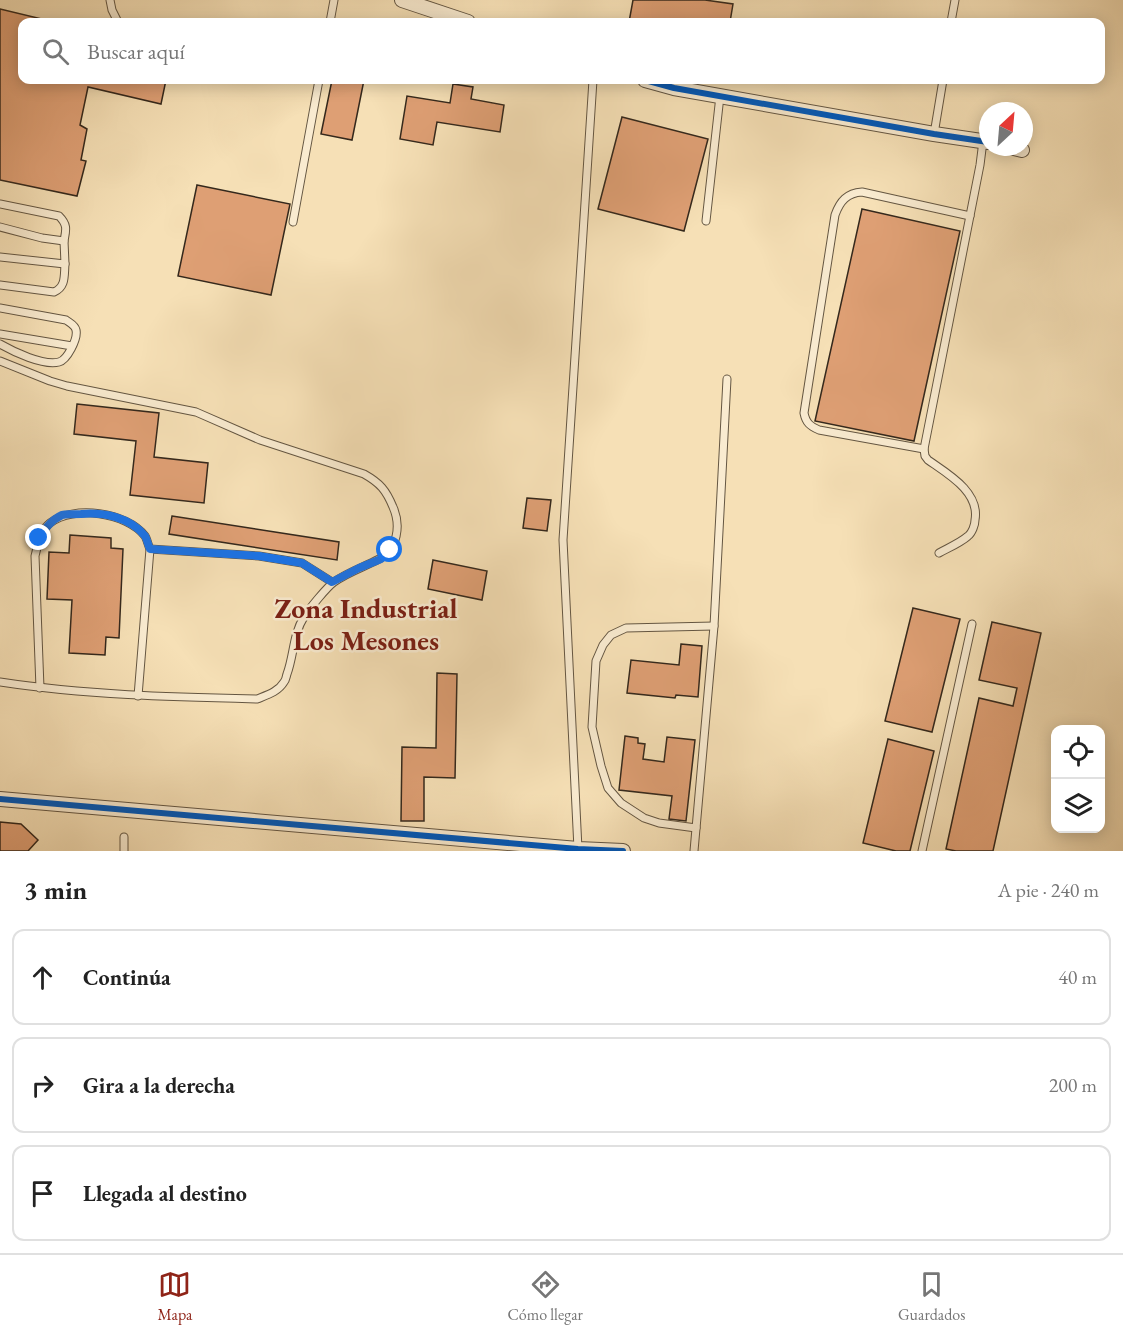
<!DOCTYPE html>
<html lang="es">
<meta charset="utf-8">
<style>
body{margin:0;font-family:"EB Garamond",serif;background:#f6f6f6;color:#222}
.controls{position:absolute;right:18px;bottom:18px;display:grid;overflow:hidden;border-radius:12px;box-shadow:0 3px 15px #0003}
.controls button{width:54px;height:54px;display:grid;place-items:center;padding:0;border:0;border-bottom:2px solid #e0e0e0;background:#fff;color:#222;font:30px sans-serif}
.compass{position:absolute;left:979px;top:102px;width:54px;height:54px;border-radius:50%;background:#fff;box-shadow:0 3px 15px #0003;rotate:26deg}
.stop{position:absolute;width:18px;height:18px;margin:-14px;border:4px solid #1a73e8;border-radius:50%;background:#fff}
.stop.end{background:#1a73e8;border-color:#fff;box-shadow:0 2px 6px #0008}
.list{margin:0;padding:0;list-style:none}
h2{display:flex;justify-content:space-between;align-items:center;height:78px;margin:0;padding:0 24px;font-size:26px}
h2 small{font-size:20px;font-weight:400;color:#767676}
.list li{display:grid;grid-template-columns:39px 1fr auto;gap:18px;align-items:center;box-sizing:border-box;height:96px;margin:0 12px 12px;padding:0 12px;border:2px solid #e0e0e0;border-radius:12px}
.list b{display:block;font-size:22px;white-space:nowrap}
.list em{font-size:20px;font-style:normal;color:#767676}
.icon{flex:none;width:33px;height:33px;fill:none;stroke:currentColor;stroke-width:2;stroke-linecap:round;stroke-linejoin:round}
.map{position:relative;flex:none;width:1123px;height:851px;overflow:hidden}
.search{position:absolute;background:#fff;box-shadow:0 3px 15px #0003;left:18px;right:18px;top:18px;height:66px;display:flex;align-items:center;gap:15px;box-sizing:border-box;padding:0 21px;border-radius:12px;color:#767676;font-size:22px}
.sheet{height:402px;background:#fff}
nav{display:flex;justify-content:space-around;align-items:center;box-sizing:border-box;height:84px;border-top:2px solid #e0e0e0;background:#fff;font-size:16px;color:#767676}
nav a{display:grid;justify-items:center;gap:3px}
nav .on{color:#8f2418}
.map>svg:first-child{display:block}
.building{fill:#de9f74;stroke:#34281c;stroke-width:1.5}
.lines{fill:none;stroke-linecap:round;stroke-linejoin:round}
.service-casing{stroke:#645642;stroke-width:9}
.minor-casing{stroke:#645642;stroke-width:16}
.service{stroke:#f9ebd0;stroke-width:7}
.minor{stroke:#f9ebd0;stroke-width:14}
.cycleway-casing{stroke:#f9ebd0;stroke-width:10}
.cycleway{stroke:#0057b8;stroke-width:6}
.route{stroke:#1a73e8;stroke-width:8}
.labels{text-anchor:middle;dominant-baseline:central;stroke-width:5;stroke-linejoin:round;paint-order:stroke}
.district-label{font-size:28px;font-weight:bold;fill:#7a1f14;stroke:#f9ebd0}
</style>
<div class="map">
<svg width="1123" height="851" viewBox="0 0 1123 851">
<rect width="100%" height="100%" fill="#f6e0b6"/>
<filter id="stains"><feTurbulence type="fractalNoise" baseFrequency=".00333" numOctaves="4"/><feColorMatrix values="0 0 0 0 .2 0 0 0 0 .09 0 0 0 0 .02 0 0 0 .5 -.17"/></filter>
<radialGradient id="worn" r=".72"><stop offset=".6" stop-color="#630" stop-opacity="0"/><stop offset="1" stop-color="#630" stop-opacity=".3"/></radialGradient>
<g class="building">
<polygon points="633,0 705,0 733,4 730,22 629,22"/>
<polygon points="0,9 42,19 42,22 22,22 22,80 166,80 161,104 88,87 80,125 87,129 81,160 86,161 77,196 0,180"/>
<polygon points="332,80 364,80 352,140 321,134"/>
<polygon points="453,84 473,87 471,99 504,105 500,132 437,122 433,145 400,139 407,96 450,103"/>
<polygon points="622,117 708,139 684,231 598,209"/>
<polygon points="197,185 290,204 271,295 178,276"/>
<polygon points="862,209 960,231 914,441 815,421"/>
<polygon points="77,404 159,413 154,457 208,463 204,503 130,495 136,441 74,434"/>
<polygon points="527,498 551,500 547,531 523,528"/>
<polygon points="172,516 339,542 337,560 169,534"/>
<polygon points="70,535 111,538 111,548 123,549 119,638 106,637 105,655 69,653 72,600 47,599 49,552 69,553"/>
<polygon points="433,560 487,571 482,600 428,589"/>
<polygon points="913,608 960,619 932,732 885,721"/>
<polygon points="992,622 1041,633 993,851 956,851 946,849 979,698 1013,706 1017,688 979,680"/>
<polygon points="681,644 702,646 698,697 676,695 675,698 627,693 631,660 679,665"/>
<polygon points="437,673 457,674 455,778 424,777 424,821 401,821 402,747 436,748"/>
<polygon points="625,736 638,738 638,743 645,744 643,759 664,762 667,737 695,740 686,821 669,819 672,796 619,790"/>
<polygon points="888,739 934,751 910,851 896,851 863,843"/>
<polygon points="0,822 21,824 38,840 28,851 0,851"/>
</g>
<g class="lines">
<defs>
<g id="service">
<polyline points="110,0 112,10 118,22"/>
<polyline points="330,22 334,0"/>
<polyline points="951,22 955,0"/>
<polyline points="934,134 943,80"/>
<path d="M0,204L59,216C68,225 66,230 64,241L42,238L0,227"/>
<polyline points="706,221 720,96"/>
<polyline points="293,222 319,80"/>
<polyline points="0,257 65,264 64,241"/>
<path d="M0,285L54,292C66,287 64,276 65,264"/>
<path d="M0,308L66,320C70,323 75,325 76,330C78,339 67,360 59,362C43,366 14,352 0,344"/>
<polyline points="0,334 72,346"/>
<path d="M0,361L50,381L67,386L196,412L260,440L364,474C380,483 386,490 393,507C401,525 398,549 379,559C364,567 348,572 334,582C327,587 309,609 304,617C293,634 294,655 287,674C286,677 286,680 284,682C278,692 267,695 257,699C171,697 85,695 0,682"/>
<path d="M924,449L819,430C810,426 806,423 804,413L835,215C840,201 847,193 862,192L970,216"/>
<polyline points="150,549 259,556 302,563 332,582"/>
<path d="M939,553C948,548 960,543 968,536C972,533 975,525 975,520C980,492 948,474 928,460L925,456L924,449L980,165L983,141"/>
<path d="M40,688L35,556C38,544 40,531 50,523C73,505 127,512 145,536C147,539 148,545 150,549L138,696"/>
<polyline points="696,828 659,823 644,818 621,803 608,788 601,766 592,727 596,661 603,645 611,635 626,628 714,626"/>
<polyline points="578,849 563,540 593,80"/>
<polyline points="124,851 124,837"/>
<polyline points="694,851 714,626 727,379"/>
<polyline points="922,851 972,624"/>
</g>
<g id="minor">
<polyline points="402,0 468,22"/>
<polyline points="645,80 674,88 934,134 988,142"/>
<polyline points="1010,147 1022,150"/>
<polyline points="0,799 578,849 623,851"/>
</g>
</defs>
<use href="#service" class="service-casing"/>
<use href="#minor" class="minor-casing"/>
<use href="#service" class="service"/>
<use href="#minor" class="minor"/>
<defs>
<g id="cycleway">
<polyline points="645,80 674,88 934,134 988,142"/>
<polyline points="0,799 578,849 623,851"/>
</g>
</defs>
<use href="#cycleway" class="cycleway-casing"/>
<use href="#cycleway" class="cycleway"/>
</g>
<g class="lines">
<path class="route" d="M39,538C45,529 51,520 62,515C67,514 75,514 81,514C103,512 130,517 145,536C147,539 148,545 150,549L259,556L302,563L332,582L359,568L381,559L390,550"/>
</g>
<g class="labels">
<g class="district-label">
<text x="366" y="608">Zona Industrial<tspan x="366" dy="32">Los Mesones</tspan></text>
</g>
</g>
<rect width="100%" height="100%" filter="url(#stains)"/>
<rect width="100%" height="100%" fill="url(#worn)"/>
</svg>
<div class="controls">
<button><svg class="icon" aria-label="locate" viewBox="0 0 24 24"><circle cx="12" cy="12" r="6"/><path d="M12 2v4M12 18v4M2 12h4M18 12h4"/></svg></button>
<button><svg class="icon" aria-label="layers" viewBox="0 0 24 24"><path d="M12 4l9 5-9 5-9-5zM3 14l9 5 9-5"/></svg></button>
</div>
<svg class="compass" viewBox="-18 -18 36 36"><path d="M0-13l5 13h-10z" fill="#e53935"/><path d="M0 13l5-13h-10z" fill="#767676"/></svg>
<div class="stop" style="left:390px;top:550px"></div>
<div class="stop end" style="left:39px;top:538px"></div>
<div class="search"><svg class="icon" aria-label="search" viewBox="0 0 24 24"><circle cx="10" cy="10" r="6"/><path d="M15 15l6 6"/></svg>Buscar aquí</div>
</div>
<section class="sheet">
<h2>3 min<small>A pie · 240 m</small></h2>
<ul class="list">
<li><svg class="icon" aria-label="ahead" viewBox="0 0 24 24"><path d="M12 20V5M6 11l6-6 6 6"/></svg><div><b>Continúa</b></div><em>40 m</em></li>
<li><svg class="icon" aria-label="right" viewBox="0 0 24 24"><path d="M7 20v-9h11M14 6l5 5-5 5"/></svg><div><b>Gira a la derecha</b></div><em>200 m</em></li>
<li><svg class="icon" aria-label="arrive" viewBox="0 0 24 24"><path d="M6 21V4h12l-3 4 3 4H6"/></svg><div><b>Llegada al destino</b></div></li>
</ul>
</section>
<nav>
<a class="on"><svg class="icon" aria-label="map" viewBox="0 0 24 24"><path d="M3 6l6-2 6 2 6-2v14l-6 2-6-2-6 2zM9 4v14M15 6v14"/></svg>Mapa</a>
<a><svg class="icon" aria-label="directions" viewBox="0 0 24 24"><path d="M12 3l9 9-9 9-9-9zM9 14v-3h6M13 9l2 2-2 2"/></svg>Cómo llegar</a>
<a><svg class="icon" aria-label="saved" viewBox="0 0 24 24"><path d="M7 4h10v16l-5-4-5 4z"/></svg>Guardados</a>
</nav>
